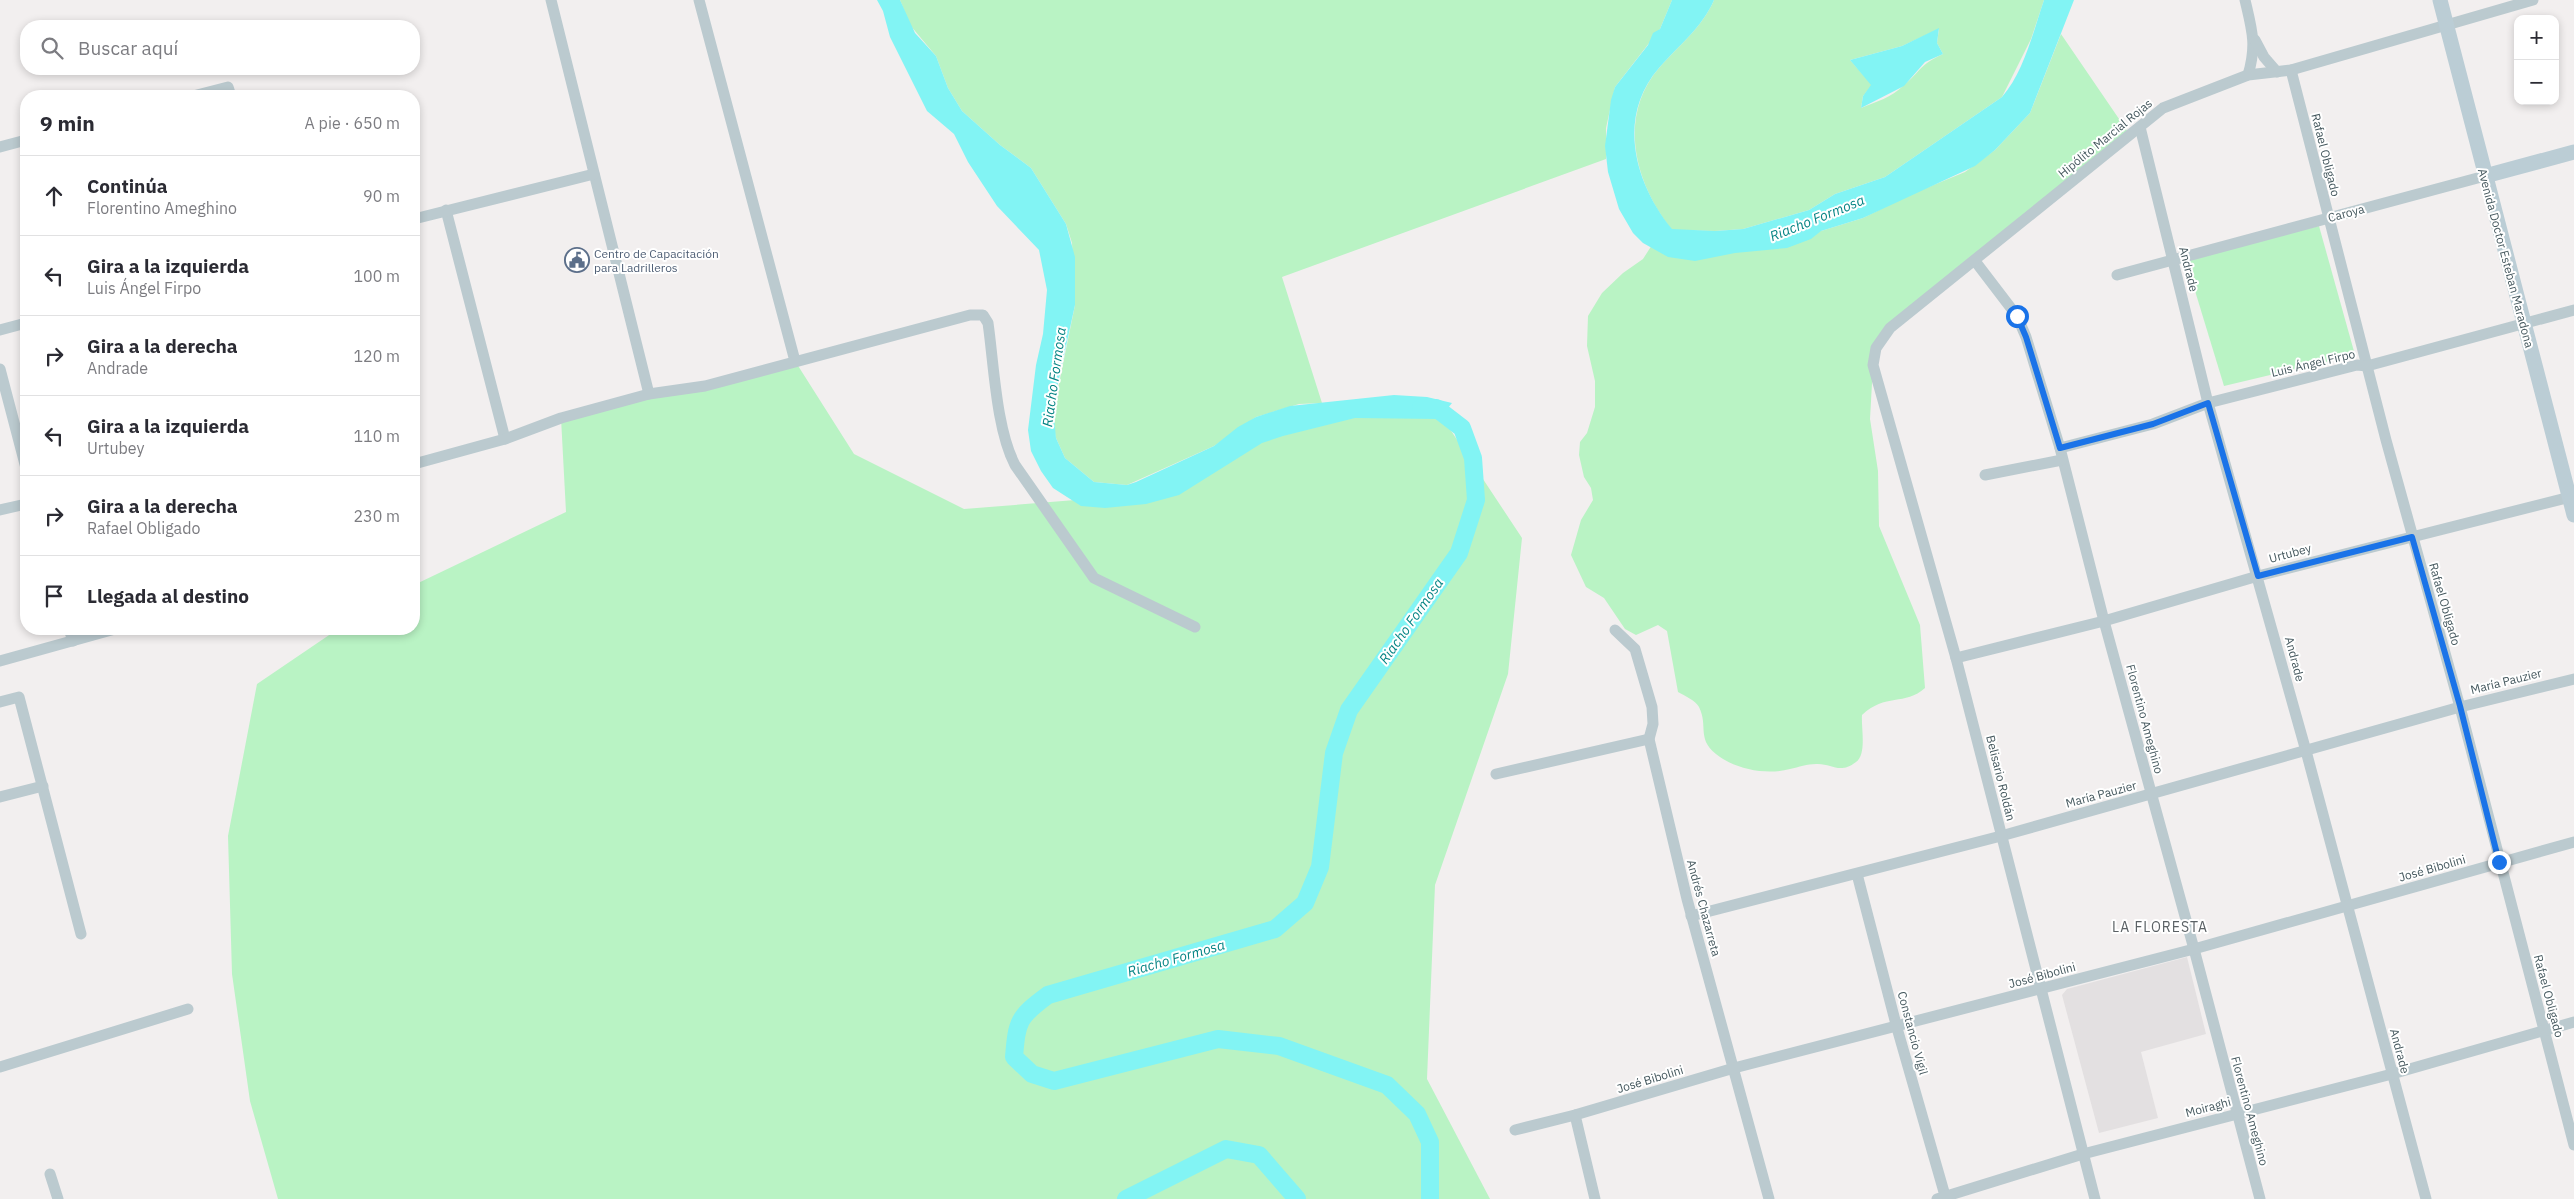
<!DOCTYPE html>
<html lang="es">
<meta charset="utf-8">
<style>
body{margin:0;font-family:"IBM Plex Sans",sans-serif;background:#f7f7f7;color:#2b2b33}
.controls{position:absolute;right:15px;top:15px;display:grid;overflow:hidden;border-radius:10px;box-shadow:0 2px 8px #0003}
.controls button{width:45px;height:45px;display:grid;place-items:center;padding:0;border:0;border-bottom:1px solid #e1e1e2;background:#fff;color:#2b2b33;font:25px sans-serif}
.stop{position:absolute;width:15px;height:15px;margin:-11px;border:4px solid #1a73e8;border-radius:50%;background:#fff}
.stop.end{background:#1a73e8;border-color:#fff;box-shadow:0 1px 5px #0008}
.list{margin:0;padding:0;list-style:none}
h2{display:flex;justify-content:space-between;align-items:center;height:65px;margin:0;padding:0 20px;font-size:21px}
h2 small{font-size:16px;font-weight:400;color:#7c7c81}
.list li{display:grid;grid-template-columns:32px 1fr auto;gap:15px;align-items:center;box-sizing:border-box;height:80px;padding:0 20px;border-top:1px solid #e1e1e2}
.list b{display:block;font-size:19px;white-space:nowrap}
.list p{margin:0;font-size:16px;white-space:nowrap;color:#7c7c81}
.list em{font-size:16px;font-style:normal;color:#7c7c81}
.icon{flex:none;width:28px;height:28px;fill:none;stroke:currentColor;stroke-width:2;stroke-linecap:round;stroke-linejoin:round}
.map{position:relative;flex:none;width:2574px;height:1199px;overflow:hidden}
.search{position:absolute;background:#fff;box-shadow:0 2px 8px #0003;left:20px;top:20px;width:400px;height:55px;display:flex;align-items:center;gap:12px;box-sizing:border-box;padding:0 18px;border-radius:20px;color:#7c7c81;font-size:19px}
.panel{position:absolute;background:#fff;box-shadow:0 2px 8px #0003;left:20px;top:90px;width:400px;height:545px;border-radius:20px}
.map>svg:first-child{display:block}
.education{fill:#e3e0e1}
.green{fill:#b9f3c4;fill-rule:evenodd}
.water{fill:#82f4f4}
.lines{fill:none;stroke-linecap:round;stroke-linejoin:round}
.river{stroke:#82f4f4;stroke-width:18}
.street{stroke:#bbcacf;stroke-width:11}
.secondary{stroke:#bbcdd5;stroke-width:15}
.route{stroke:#1a73e8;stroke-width:6}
.labels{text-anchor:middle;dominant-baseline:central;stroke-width:4;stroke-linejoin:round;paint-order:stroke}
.street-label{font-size:12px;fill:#45585e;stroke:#fff}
.service-label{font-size:12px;fill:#4e5e75;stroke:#fff;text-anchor:start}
.water-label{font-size:14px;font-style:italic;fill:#058484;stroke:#fff}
.neighbourhood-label{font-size:14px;letter-spacing:1px;fill:#5b6165;stroke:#fff}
</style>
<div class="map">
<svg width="2574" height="1199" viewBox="0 0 2574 1199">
<rect width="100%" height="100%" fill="#f2efef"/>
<polygon class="education" points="2187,957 2206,1034 2141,1052 2158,1118 2099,1133 2062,995 2067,989"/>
<g class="green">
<polygon points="900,0 1672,0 1660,29 1615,87 1606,128 1606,159 1282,277 1322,403 1299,404 1256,417 1214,446 1127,485 1094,482 1065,458 1056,438 1052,418 1075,305 1072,243 1066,224 1031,168 1000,145 962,111 948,88 936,56 910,25"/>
<path d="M1714,0H2044L2031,39L2002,97L1885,177L1835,194L1809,210L1743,229L1715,231L1672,230C1635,184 1617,117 1659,68C1678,46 1702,28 1714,0ZM1939,29L1937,43L1943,54C1919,65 1921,71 1903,86C1892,97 1876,102 1861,108L1863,96L1872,85L1850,60L1902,46Z"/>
<path d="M2061,34L2130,135L1890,328L1873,365L1870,419L1878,471L1879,526L1920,625L1925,688C1905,706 1885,693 1862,715C1861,728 1867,754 1856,762C1839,775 1832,763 1816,764C1807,764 1799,767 1790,769C1768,775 1739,770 1720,757C1695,740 1709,727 1699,707C1695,700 1685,696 1678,692L1667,631L1658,625L1636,635L1625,629L1604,598L1586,587L1571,555L1581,520L1593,500L1591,488L1584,477L1579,455L1580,442L1587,433L1595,407V381L1587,346L1588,316L1602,293L1623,273L1643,259L1659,234L1821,231L1863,218L1907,196L1965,172L1995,150L2030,113Z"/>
<polygon points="2319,226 2355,355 2224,386 2185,258"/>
<polygon points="795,361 854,454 964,509 1125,496 1281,425 1436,408 1522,538 1508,674 1435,885 1427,1079 1490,1199 278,1199 250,1101 232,974 228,836 257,684 338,629 414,629 414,585 566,512 561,418"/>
</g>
<g class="water">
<polygon points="877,0 900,0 915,33 936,56 948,88 962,111 1000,145 1031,168 1066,224 1075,257 1075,305 1053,406 1056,438 1065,458 1094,482 1127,485 1136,482 1214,446 1238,427 1256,417 1290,406 1394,395 1427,397 1452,403 1439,419 1355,418 1283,436 1262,443 1179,495 1146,504 1105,508 1081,506 1053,488 1041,471 1031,451 1028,430 1036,365 1043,334 1047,290 1039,250 997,206 968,162 954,134 927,111 890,37 883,11"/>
<path d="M1672,0H1714C1702,28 1678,46 1659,68C1616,117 1635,184 1672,229L1715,231L1743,229L1809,210L1835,194L1885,177L2002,97C2024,72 2033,32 2044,0H2074L2030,113L1995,150L1975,166L1863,218L1821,231L1811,239L1787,248L1735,253L1695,261L1668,257L1643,243L1633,233L1619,209L1608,172L1605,146L1611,100L1615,87L1648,45L1653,33L1660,29Z"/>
<polygon points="1939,28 1937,43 1943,54 1925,62 1904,86 1861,108 1863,96 1871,85 1850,60 1902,46"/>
</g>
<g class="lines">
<g class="river">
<path d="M1421,408H1436L1462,428L1473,458L1476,500L1459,553L1349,710L1334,753L1320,867L1305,903L1275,929L1048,995C1018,1017 1017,1021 1014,1057L1032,1074L1054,1081L1218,1039L1279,1046L1387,1085L1417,1114L1430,1142V1199"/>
<polyline points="1126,1199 1226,1149 1259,1155 1297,1199"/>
</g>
<g class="street">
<polyline points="551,0 649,394"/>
<polyline points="699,0 795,361"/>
<path d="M2245,0C2252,30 2257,45 2248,75"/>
<polyline points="2255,40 2264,57 2277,72"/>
<polyline points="2291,70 2386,440 2460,707 2574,1145"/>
<polyline points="193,96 228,87 231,96"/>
<polyline points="2140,127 2208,403 2306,751 2426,1199"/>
<polyline points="0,147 26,140"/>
<polyline points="446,210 505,439"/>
<polyline points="414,219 594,174"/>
<polyline points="1975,261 2017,316 2026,337 2060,448 2104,621 2194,949 2260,1199"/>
<polyline points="2117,275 2485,176"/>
<polyline points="0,330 26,323"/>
<polyline points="0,369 26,468"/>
<polyline points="2060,448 2153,424 2208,403 2357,365 2367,366 2574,310"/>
<path d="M414,464L505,439L561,418L649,394L705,386L970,315H983L988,323C994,365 996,428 1015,465L1094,578L1195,627"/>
<polyline points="1985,475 2062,460"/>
<polyline points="0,510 26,504"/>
<polyline points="69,629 73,641"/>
<polyline points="1615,630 1635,649 1652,707 1653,724 1649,739 1687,899 1769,1199"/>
<polyline points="1956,658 2104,621 2258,576 2574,496"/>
<polyline points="0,661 115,629"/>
<polyline points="0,702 19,697 81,934"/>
<polyline points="1496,774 1649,739"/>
<polyline points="0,797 43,786"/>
<polyline points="1857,874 1897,1028 1946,1199"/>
<polyline points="1691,916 2001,836 2460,707 2574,679"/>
<polyline points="0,1067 188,1009"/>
<polyline points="1575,1115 1595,1199"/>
<polyline points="1515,1130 1575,1115 1734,1068 2194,949 2574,842"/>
<polyline points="50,1174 58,1199"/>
<polyline points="1937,1199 2083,1154 2392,1074 2574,1022"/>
<polyline points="2095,1199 1956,658 1873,365 1876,348 1890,328 2163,108 2248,75 2291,70 2533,0"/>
</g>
<g class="secondary">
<polyline points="2440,0 2574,515"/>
<polyline points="2485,176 2574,152"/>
</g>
</g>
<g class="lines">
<polyline class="route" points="2017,316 2026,337 2060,448 2153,424 2208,403 2258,576 2412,537 2460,706 2499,862"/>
</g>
<defs>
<symbol id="civic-ring" viewBox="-11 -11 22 22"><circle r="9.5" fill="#fff" stroke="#5c6f8a" stroke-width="1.5"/><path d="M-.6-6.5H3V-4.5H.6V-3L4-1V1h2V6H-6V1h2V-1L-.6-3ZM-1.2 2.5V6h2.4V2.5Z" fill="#5c6f8a"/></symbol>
</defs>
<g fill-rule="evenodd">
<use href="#civic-ring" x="563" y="246" width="28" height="28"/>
</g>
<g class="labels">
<g class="street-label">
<text transform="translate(2105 138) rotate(-39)">Hipólito Marcial Rojas</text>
<text transform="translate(2326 155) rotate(76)">Rafael Obligado</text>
<text transform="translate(2346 213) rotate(-15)">Caroya</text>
<text transform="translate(2506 258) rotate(75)">Avenida Doctor Esteban Maradona</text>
<text transform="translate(2189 269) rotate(76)">Andrade</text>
<text transform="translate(2313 363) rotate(-13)">Luis Ángel Firpo</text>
<text transform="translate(2290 553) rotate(-15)">Urtubey</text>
<text transform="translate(2445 604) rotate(74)">Rafael Obligado</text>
<text transform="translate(2295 659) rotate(75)">Andrade</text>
<text transform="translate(2506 681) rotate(-14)">María Pauzier</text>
<text transform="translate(2145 719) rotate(75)">Florentino Ameghino</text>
<text transform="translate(2001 778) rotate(76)">Belisario Roldán</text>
<text transform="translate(2101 794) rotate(-15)">María Pauzier</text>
<text transform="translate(2432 868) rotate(-16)">José Bibolini</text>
<text transform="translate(1704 908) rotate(75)">Andrés Chazarreta</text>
<text transform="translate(2042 975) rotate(-15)">José Bibolini</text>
<text transform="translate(2549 996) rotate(75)">Rafael Obligado</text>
<text transform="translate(1913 1033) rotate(75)">Constancio Vigil</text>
<text transform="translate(2400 1051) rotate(75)">Andrade</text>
<text transform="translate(1650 1079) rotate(-17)">José Bibolini</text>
<text transform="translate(2208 1107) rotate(-15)">Moiraghi</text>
<text transform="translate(2250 1111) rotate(75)">Florentino Ameghino</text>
</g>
<g class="service-label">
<text x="594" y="253">Centro de Capacitación<tspan x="594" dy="14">para Ladrilleros</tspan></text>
</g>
<g class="water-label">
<text transform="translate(1817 218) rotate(-22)">Riacho Formosa</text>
<text transform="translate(1054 377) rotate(-82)">Riacho Formosa</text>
<text transform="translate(1411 621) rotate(-55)">Riacho Formosa</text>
<text transform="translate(1176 958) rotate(-16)">Riacho Formosa</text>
</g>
<g class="neighbourhood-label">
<text x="2160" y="927">LA FLORESTA</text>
</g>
</g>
</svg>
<div class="controls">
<button>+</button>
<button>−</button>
</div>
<div class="stop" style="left:2017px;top:316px"></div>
<div class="stop end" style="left:2499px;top:862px"></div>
<div class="search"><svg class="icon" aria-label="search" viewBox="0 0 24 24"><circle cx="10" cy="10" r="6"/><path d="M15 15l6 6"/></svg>Buscar aquí</div>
<section class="panel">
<h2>9 min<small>A pie · 650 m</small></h2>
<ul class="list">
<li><svg class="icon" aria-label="ahead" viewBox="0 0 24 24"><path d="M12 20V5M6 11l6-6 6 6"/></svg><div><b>Continúa</b><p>Florentino Ameghino</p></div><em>90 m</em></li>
<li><svg class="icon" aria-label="left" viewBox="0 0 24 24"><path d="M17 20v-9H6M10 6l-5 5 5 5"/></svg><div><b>Gira a la izquierda</b><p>Luis Ángel Firpo</p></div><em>100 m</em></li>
<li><svg class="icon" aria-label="right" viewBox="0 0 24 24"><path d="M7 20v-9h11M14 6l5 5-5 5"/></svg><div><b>Gira a la derecha</b><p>Andrade</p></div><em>120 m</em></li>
<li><svg class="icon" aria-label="left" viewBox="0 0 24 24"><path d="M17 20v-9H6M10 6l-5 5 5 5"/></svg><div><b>Gira a la izquierda</b><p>Urtubey</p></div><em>110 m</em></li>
<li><svg class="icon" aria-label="right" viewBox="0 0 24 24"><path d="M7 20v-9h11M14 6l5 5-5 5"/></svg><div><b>Gira a la derecha</b><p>Rafael Obligado</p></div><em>230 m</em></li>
<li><svg class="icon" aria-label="arrive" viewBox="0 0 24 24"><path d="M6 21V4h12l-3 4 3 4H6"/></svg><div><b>Llegada al destino</b></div></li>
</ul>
</section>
</div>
